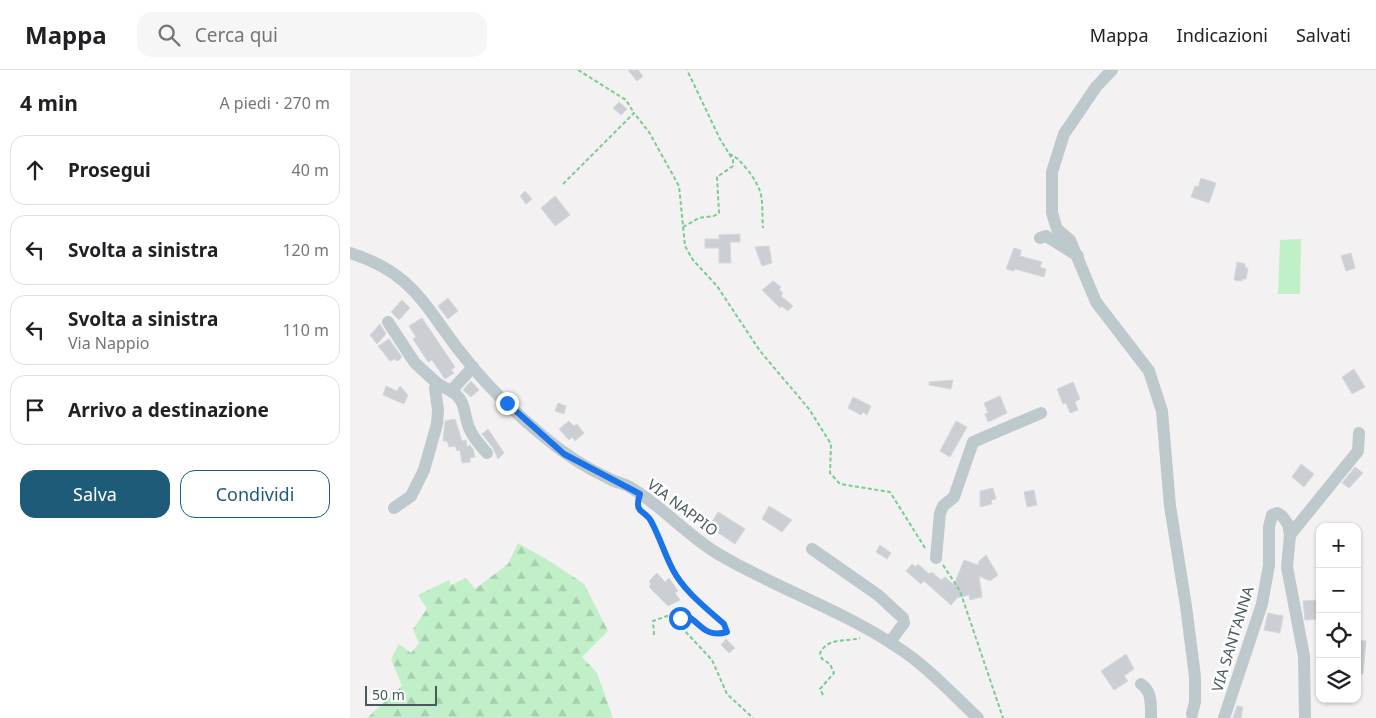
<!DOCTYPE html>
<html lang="it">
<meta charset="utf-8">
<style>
body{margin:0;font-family:"Noto Sans",sans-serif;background:#f6f6f6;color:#202124}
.controls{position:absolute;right:15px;bottom:15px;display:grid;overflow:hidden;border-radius:10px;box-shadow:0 1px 4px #0004}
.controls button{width:45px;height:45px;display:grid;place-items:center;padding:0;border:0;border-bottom:1px solid #e0e0e0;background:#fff;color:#202124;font:25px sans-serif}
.scale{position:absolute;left:15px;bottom:12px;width:72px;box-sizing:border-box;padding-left:5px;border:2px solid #49595e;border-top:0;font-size:14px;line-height:18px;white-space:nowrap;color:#49595e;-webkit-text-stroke:4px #fff;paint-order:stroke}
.stop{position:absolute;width:15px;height:15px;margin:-11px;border:4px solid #1a73e8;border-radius:50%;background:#fff}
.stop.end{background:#1a73e8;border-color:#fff;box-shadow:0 1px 5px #0008}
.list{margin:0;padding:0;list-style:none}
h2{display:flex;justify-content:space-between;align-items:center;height:65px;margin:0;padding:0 20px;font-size:21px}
h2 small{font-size:16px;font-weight:400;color:#757577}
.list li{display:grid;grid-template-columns:32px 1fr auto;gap:15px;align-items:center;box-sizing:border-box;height:70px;margin:0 10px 10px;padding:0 10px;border:1px solid #e0e0e0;border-radius:15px}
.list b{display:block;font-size:19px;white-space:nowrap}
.list p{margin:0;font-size:16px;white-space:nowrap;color:#757577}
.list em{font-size:16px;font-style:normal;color:#757577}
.actions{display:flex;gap:10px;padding:15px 20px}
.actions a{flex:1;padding:11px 0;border:1px solid #1e5b79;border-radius:15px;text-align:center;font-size:18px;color:#1e5b79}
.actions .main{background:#1e5b79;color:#fff}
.icon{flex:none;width:28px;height:28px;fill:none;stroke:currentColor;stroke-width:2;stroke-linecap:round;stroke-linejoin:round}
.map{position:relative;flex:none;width:1026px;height:648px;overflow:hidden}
header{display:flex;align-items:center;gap:30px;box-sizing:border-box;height:70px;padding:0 25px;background:#fff;border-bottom:1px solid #e0e0e0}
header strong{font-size:24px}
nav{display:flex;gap:28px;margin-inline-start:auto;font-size:18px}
.search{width:350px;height:45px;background:#f6f6f6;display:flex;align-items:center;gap:12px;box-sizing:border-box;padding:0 18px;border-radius:15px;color:#757577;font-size:19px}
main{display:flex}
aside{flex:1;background:#fff}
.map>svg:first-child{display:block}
.forest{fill:url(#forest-firs)}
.garden{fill:#c1efc8}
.building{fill:#cbcfd3;stroke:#d5d8dc}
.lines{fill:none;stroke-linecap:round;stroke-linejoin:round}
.path{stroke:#79cd90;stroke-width:2;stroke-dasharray:4 2.5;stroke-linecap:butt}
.minor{stroke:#bdc9cd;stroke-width:12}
.route{stroke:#1a73e8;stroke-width:6}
.labels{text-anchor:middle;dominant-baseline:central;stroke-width:5;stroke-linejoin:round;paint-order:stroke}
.street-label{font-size:15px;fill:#49595e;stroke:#fff}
</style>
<header>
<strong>Mappa</strong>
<div class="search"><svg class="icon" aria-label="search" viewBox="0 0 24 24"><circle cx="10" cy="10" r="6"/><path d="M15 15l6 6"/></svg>Cerca qui</div>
<nav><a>Mappa</a><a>Indicazioni</a><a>Salvati</a></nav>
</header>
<main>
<aside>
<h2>4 min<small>A piedi · 270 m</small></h2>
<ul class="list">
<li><svg class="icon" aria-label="ahead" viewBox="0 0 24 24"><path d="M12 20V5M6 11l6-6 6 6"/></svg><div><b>Prosegui</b></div><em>40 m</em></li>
<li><svg class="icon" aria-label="left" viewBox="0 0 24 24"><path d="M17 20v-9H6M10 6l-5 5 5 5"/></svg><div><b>Svolta a sinistra</b></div><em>120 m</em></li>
<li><svg class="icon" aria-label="left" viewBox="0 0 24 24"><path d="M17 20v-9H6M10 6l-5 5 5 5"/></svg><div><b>Svolta a sinistra</b><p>Via Nappio</p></div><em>110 m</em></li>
<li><svg class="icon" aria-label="arrive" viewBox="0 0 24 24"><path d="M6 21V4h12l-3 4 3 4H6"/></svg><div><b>Arrivo a destinazione</b></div></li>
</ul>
<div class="actions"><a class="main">Salva</a><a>Condividi</a></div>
</aside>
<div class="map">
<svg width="1026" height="648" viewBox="0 0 1026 648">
<defs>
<pattern id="forest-firs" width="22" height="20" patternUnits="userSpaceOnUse" patternTransform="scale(1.25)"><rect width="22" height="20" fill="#c1efc8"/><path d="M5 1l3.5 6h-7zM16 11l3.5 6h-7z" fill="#a7cfae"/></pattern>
</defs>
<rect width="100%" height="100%" fill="#f3f1f1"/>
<polygon class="forest" points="168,473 201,492 234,514 258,561 232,587 247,603 263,648 17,648 52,616 41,589 49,574 61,583 69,573 63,559 77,539 68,525 99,510 101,515 116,508 125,519 158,494"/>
<polygon class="garden" points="951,169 950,224 928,224 930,170"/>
<g class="building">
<polygon points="278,0 288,0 293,6 287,11"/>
<polygon points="269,32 277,39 271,45 263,38"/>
<polygon points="851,108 866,113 859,133 841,127 845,116 848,117"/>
<polygon points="175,121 182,129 176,134 170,126"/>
<polygon points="205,126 220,145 205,156 191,138"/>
<polygon points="390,164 390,172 380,172 381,193 369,193 369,178 355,178 355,169 369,169 369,165"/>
<polygon points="419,176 422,193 412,196 405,177"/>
<polygon points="664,178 671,180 670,186 692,192 690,197 696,199 694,207 665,199 664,201 656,199"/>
<polygon points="1001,183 1005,198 996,201 991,186"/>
<polygon points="887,192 895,194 895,198 898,198 896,209 892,209 892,211 884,210"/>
<polygon points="423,211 431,217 429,219 433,223 431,226 443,236 438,241 431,236 430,238 412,220"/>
<polygon points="98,228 108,241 98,249 88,236"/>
<polygon points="52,230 60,238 49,250 41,242"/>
<polygon points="72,248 105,297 101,300 104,303 95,309 82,290 78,292 63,269 66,267 59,256"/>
<polygon points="30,254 36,264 27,274 20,265"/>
<polygon points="39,269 52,287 48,291 44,289 40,291 28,276"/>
<polygon points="1004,299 1015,317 1002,324 992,307"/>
<polygon points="603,310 601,319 579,315 579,312"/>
<polygon points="121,311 129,320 121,327 113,320"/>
<polygon points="723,312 730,329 725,332 728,340 720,343 716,333 713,334 707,319"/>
<polygon points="36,316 47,321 50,316 58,325 54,334 33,325"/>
<polygon points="650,326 657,343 638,352 635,344 638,343 634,333"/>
<polygon points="503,327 521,336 517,345 513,342 511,345 498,338"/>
<polygon points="208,333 216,336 214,344 205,341"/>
<polygon points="105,349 112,371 116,370 117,377 120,375 123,379 125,387 120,388 120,392 112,393 110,380 107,381 105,376 99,377 97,371 93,371 95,351"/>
<polygon points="219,351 224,356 227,354 234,363 225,371 222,367 219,370 209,359"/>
<polygon points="606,351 617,357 600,387 590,381"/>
<polygon points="138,359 154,383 148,389 143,378 132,364"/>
<polygon points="951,394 964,404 954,417 942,407"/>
<polygon points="1005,397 1013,403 999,418 992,413"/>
<polygon points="643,418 646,429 641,430 642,434 630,437 630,421"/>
<polygon points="684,420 687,435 677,437 674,422"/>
<polygon points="419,436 442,450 432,462 412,449"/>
<polygon points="368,442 395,459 385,474 359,457"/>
<polygon points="530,475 541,483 537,489 526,482"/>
<polygon points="636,485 648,505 640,511 629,506 632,527 620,530 619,525 607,528 601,535 574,511 571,514 556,501 562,494 566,497 568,494 579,504 582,502 591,510 595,507 604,515 614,490 628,495 629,491"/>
<polygon points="307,503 315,512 319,508 328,521 325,523 330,530 318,536 299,517 301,514 299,511"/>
<polygon points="969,530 970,549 955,550 953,531"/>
<polygon points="918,543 933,546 930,563 914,560"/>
<polygon points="376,569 385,578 379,583 371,575"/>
<polygon points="1007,570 1016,571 1013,604 1007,603"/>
<polygon points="776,584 784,599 774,606 778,611 764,620 751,601"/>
<polygon points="887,636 893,637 891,648 883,648"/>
</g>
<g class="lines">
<g class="path">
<polyline points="228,0 276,30 284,43"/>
<path d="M379,84C388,87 391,93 397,99C416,124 411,129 413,158"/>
<polyline points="213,114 284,43 299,62 329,116 335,176 343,190 367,216 410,281 459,339 481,374 480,403 490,414 540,422 575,478"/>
<polyline points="333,157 349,148 364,146 369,143 367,107 383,96 383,90 370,69 337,0"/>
<path d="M288,436L301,450L324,501L337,519L374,554L377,562C352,570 350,549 332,544L330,548L334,560L362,590L377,624L403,648"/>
<polyline points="593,495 610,521 653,648"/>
<polyline points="304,565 303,551 317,546 330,548"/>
<path d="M473,625L470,619L484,603L480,594L472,589L470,583C478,567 496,572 510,568"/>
</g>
<g class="minor">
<polyline points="762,0 746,17 714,64 702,102 702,143 707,159 720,170 746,232 799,301 812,341 820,436 836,536 845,607 845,632 842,644"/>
<polyline points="690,168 696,166 728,186"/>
<path d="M0,183C64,203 74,236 112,284C135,314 164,342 193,366C213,383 236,398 260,409C265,412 272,413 278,416C312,435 337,466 370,485C428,519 492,540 547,577C577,596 602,624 628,648"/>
<polyline points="38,252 65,293 88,314"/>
<path d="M101,321C117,330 113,345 120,360C124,369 131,376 137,383"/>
<polyline points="44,438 61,426 74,400 87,354 88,340 85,318 88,314 101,321 123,297"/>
<polyline points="940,465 1008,381 1009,363"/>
<polyline points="462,479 528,525 553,548 554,553 540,572"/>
<polyline points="586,488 590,443 593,436 604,427 623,372 691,343"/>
<path d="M791,614C802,621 801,635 801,648"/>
<polyline points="874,648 912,534 919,495 919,457 922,445 927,443 932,446 938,454 940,465 937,497 954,586 955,648"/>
</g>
</g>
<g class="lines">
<path class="route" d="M157,333L214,384L290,424C283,445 296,439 302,453C310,468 315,485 323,500C334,521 356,538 374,554L377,562C352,569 350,549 332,544L330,548"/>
</g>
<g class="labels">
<g class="street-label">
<text transform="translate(333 437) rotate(37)">VIA NAPPIO</text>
<text transform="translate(882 569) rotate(-73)">VIA SANT'ANNA</text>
</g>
</g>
</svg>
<div class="controls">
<button>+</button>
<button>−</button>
<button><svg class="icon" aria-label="locate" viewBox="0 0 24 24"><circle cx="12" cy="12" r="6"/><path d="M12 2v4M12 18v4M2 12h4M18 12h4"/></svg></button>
<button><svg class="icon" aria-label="layers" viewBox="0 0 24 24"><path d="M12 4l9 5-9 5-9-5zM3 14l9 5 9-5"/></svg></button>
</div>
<div class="scale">50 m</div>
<div class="stop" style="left:330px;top:548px"></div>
<div class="stop end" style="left:157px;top:333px"></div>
</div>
</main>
